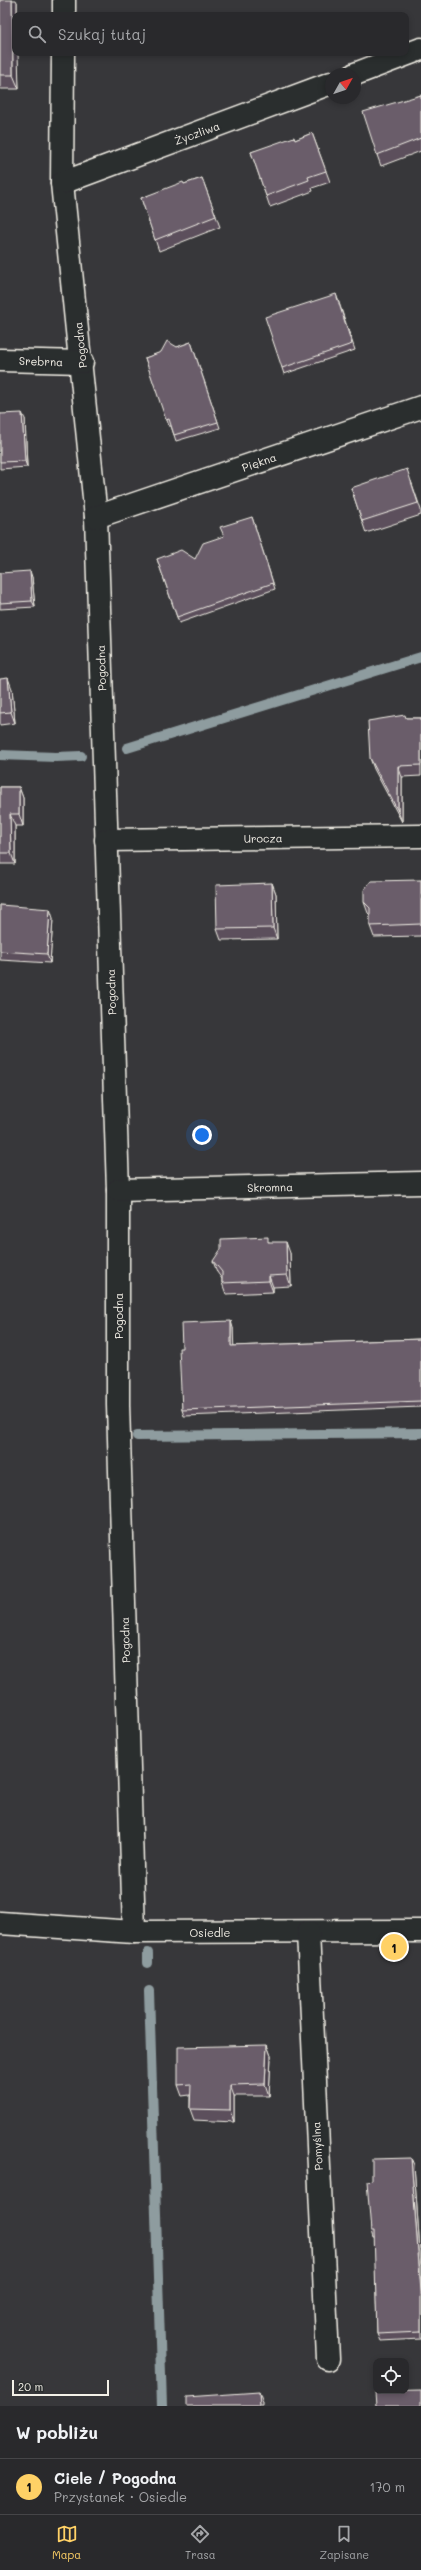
<!DOCTYPE html>
<html lang="pl">
<meta charset="utf-8">
<style>
body{margin:0;font-family:Mali,sans-serif;background:#313134;color:#f1f3f6}
.controls{position:absolute;right:12px;bottom:12px;display:grid;overflow:hidden;border-radius:8px;box-shadow:0 2px 6px #0003}
.controls button{width:36px;height:36px;display:grid;place-items:center;padding:0;border:0;border-bottom:1px solid #454548;background:#29292c;color:#f1f3f6;font:20px sans-serif}
.compass{position:absolute;left:325px;top:68px;width:36px;height:36px;border-radius:50%;background:#29292c;box-shadow:0 2px 6px #0003;rotate:50deg}
.scale{position:absolute;left:12px;bottom:10px;width:97px;box-sizing:border-box;padding-left:4px;border:2px solid #f4f1e8;border-top:0;font-size:11px;line-height:14px;white-space:nowrap;color:#f4f1e8;-webkit-text-stroke:3px #2a2d2e;paint-order:stroke}
.you{position:absolute;left:202px;top:1135px;width:14px;height:14px;margin:-10px;border:3px solid #fff;border-radius:50%;background:#1a73e8;box-shadow:0 0 0 6px #1a73e833}
.badge{display:grid;place-items:center;width:26px;height:26px;border-radius:50%;background:#ffd166;color:#111;font-size:13px;font-weight:700}
.pin{position:absolute;translate:-50% -50%;border:2px solid #fff;box-shadow:0 1px 4px #0006}
.list{margin:0;padding:0;list-style:none}
h2{display:flex;justify-content:space-between;align-items:center;height:52px;margin:0;padding:0 16px;font-size:17px}
h2 small{font-size:13px;font-weight:400;color:#a5a6a9}
.list li{display:grid;grid-template-columns:26px 1fr auto;gap:12px;align-items:center;box-sizing:border-box;height:56px;padding:0 16px;border-top:1px solid #454548}
.list b{display:block;font-size:15px;white-space:nowrap}
.list p{margin:0;font-size:13px;white-space:nowrap;color:#a5a6a9}
.list em{font-size:13px;font-style:normal;color:#a5a6a9}
.icon{flex:none;width:22px;height:22px;fill:none;stroke:currentColor;stroke-width:2;stroke-linecap:round;stroke-linejoin:round}
.map{position:relative;flex:none;width:421px;height:2406px;overflow:hidden}
.search{position:absolute;background:#29292c;box-shadow:0 2px 6px #0003;left:12px;right:12px;top:12px;height:44px;display:flex;align-items:center;gap:10px;box-sizing:border-box;padding:0 14px;border-radius:8px;color:#a5a6a9;font-size:15px}
.sheet{height:108px;background:#29292c}
nav{display:flex;justify-content:space-around;align-items:center;box-sizing:border-box;height:56px;border-top:1px solid #454548;background:#29292c;font-size:11px;color:#a5a6a9}
nav a{display:grid;justify-items:center;gap:2px}
nav .on{color:#ffd166}
.map>svg:first-child{display:block}
.lines{fill:none;stroke-linecap:round;stroke-linejoin:round}
.stream{stroke:#8e9c9f;stroke-width:10}
.minor-casing{stroke:#f4f1e8;stroke-width:25}
.minor{stroke:#2a2d2e;stroke-width:22}
.wall{fill:#5b505c;stroke:#f4f1e8}
.shaded-wall{fill:#4a414b;stroke:#f4f1e8}
.building{fill:#6a5d6b;stroke:#f4f1e8}
.labels{text-anchor:middle;dominant-baseline:central;stroke-width:3.5;stroke-linejoin:round;paint-order:stroke}
.street-label{font-size:11px;fill:#f4f1e8;stroke:#2a2d2e}
</style>
<div class="map">
<svg width="421" height="2406" viewBox="0 0 421 2406">
<rect width="100%" height="100%" fill="#37373a"/>
<filter id="ink" filterUnits="userSpaceOnUse"><feTurbulence type="fractalNoise" baseFrequency=".025" numOctaves="2"/><feDisplacementMap in="SourceGraphic" scale="8" xChannelSelector="R" yChannelSelector="G"/><feConvolveMatrix kernelMatrix="1 2 1 2 8 2 1 2 1" color-interpolation-filters="sRGB"/></filter>
<g filter="url(#ink)">
<g class="lines">
<g class="stream">
<polyline points="127,748 421,657"/>
<polyline points="0,755 56,757 81,756"/>
<polyline points="137,1436 421,1433"/>
<polyline points="148,1953 148,1963"/>
<polyline points="149,1991 162,2406"/>
</g>
<defs>
<g id="minor">
<polyline points="64,15 64,0"/>
<polyline points="63,53 62,183 96,517 118,1190 118,1405 134,1932"/>
<polyline points="355,74 421,49"/>
<polyline points="62,183 331,83"/>
<polyline points="0,360 82,362"/>
<polyline points="96,517 421,407"/>
<polyline points="106,840 421,836"/>
<polyline points="118,1190 421,1183"/>
<polyline points="0,1923 134,1932 421,1931"/>
<polyline points="308,1932 328,2359"/>
</g>
</defs>
<use href="#minor" class="minor-casing"/>
<use href="#minor" class="minor"/>
</g>
<g class="wall">
<polygon points="0,0 17,2 17,15 15,15 19,89 0,89"/>
<polygon points="421,95 421,151 381,166 377,155"/>
<polygon points="312,133 330,182 312,188 313,191 270,207 251,152 295,140"/>
<polygon points="202,178 220,227 159,251 141,198 184,184"/>
<polygon points="336,294 355,350 284,374 282,368"/>
<polygon points="191,342 220,428 176,441 171,426 169,426 145,358 177,347"/>
<polygon points="0,414 25,419 27,467 0,469"/>
<polygon points="411,481 421,510 421,515 366,533 351,488"/>
<polygon points="252,517 275,589 179,623 157,559 195,559 224,536"/>
<polygon points="0,573 32,577 35,607 0,609"/>
<polygon points="0,679 12,689 15,723 0,725"/>
<polygon points="406,718 421,718 421,776 402,777 402,822 374,769 370,758"/>
<polygon points="0,787 19,787 23,798 23,826 15,826 15,864 0,864"/>
<polygon points="421,880 421,936 374,937 370,926 370,915 368,913 364,902"/>
<polygon points="272,883 276,894 277,939 221,940 217,929"/>
<polygon points="0,905 53,918 50,963 0,960"/>
<polygon points="269,1242 290,1253 291,1286 273,1287 273,1292 226,1294 222,1283 222,1279 217,1272 213,1261"/>
<polygon points="233,1328 233,1346 421,1339 421,1407 184,1416 182,1410 182,1348"/>
<polygon points="267,2045 271,2056 269,2096 234,2096 234,2122 194,2120 190,2109 190,2095 182,2096 178,2085"/>
<polygon points="414,2165 421,2267 421,2339 380,2341 377,2334 375,2238 373,2238 371,2231 372,2180"/>
</g>
<g class="shaded-wall">
<polygon points="12,0 16,0 17,2 17,15 15,15 15,53 18,53 19,89 13,75"/>
<polygon points="22,413 25,419 27,467 25,461"/>
<polygon points="30,571 32,577 35,607 32,601"/>
<polygon points="8,678 12,689 15,723 11,712"/>
<polygon points="398,766 402,777 402,822 398,811"/>
<polygon points="19,787 23,798 23,826 19,814"/>
<polygon points="10,814 15,826 15,864 11,853"/>
<polygon points="272,883 276,894 277,939 273,928"/>
<polygon points="50,909 53,918 50,963 47,954"/>
<polygon points="286,1242 290,1253 291,1286 287,1275"/>
<polygon points="269,1276 273,1287 273,1292 269,1281"/>
<polygon points="231,1321 233,1328 234,1352 231,1346"/>
<polygon points="267,2045 271,2056 269,2096 265,2084"/>
<polygon points="230,2085 234,2096 234,2122 230,2110"/>
<polygon points="411,2158 414,2165 421,2267 421,2292"/>
<polygon points="259,2392 263,2403 263,2406 260,2406"/>
</g>
<g class="building">
<polygon points="0,0 12,0 13,75 0,75"/>
<polygon points="421,95 421,138 377,155 363,112"/>
<polygon points="312,133 326,171 308,177 309,180 266,196 251,152 294,137 295,140"/>
<polygon points="202,178 216,216 155,240 141,198 183,182 184,184"/>
<polygon points="336,294 352,344 282,368 265,317"/>
<polygon points="167,341 177,347 191,342 218,422 174,435 169,419 166,420 145,358 161,352"/>
<polygon points="22,413 25,461 0,462 0,414"/>
<polygon points="407,469 418,503 362,521 351,488"/>
<polygon points="252,517 273,583 177,617 157,559 181,550 195,559 203,543 224,536 220,527"/>
<polygon points="30,571 32,601 0,603 0,573"/>
<polygon points="8,678 11,712 0,713 0,679"/>
<polygon points="405,715 406,718 421,718 421,765 398,766 398,811 370,758 368,721"/>
<polygon points="0,787 19,787 19,814 10,814 11,853 0,853"/>
<polygon points="421,880 421,924 370,926 370,908 364,902 364,890 371,881"/>
<polygon points="272,883 273,928 217,929 216,885"/>
<polygon points="0,905 50,909 47,954 0,951"/>
<polygon points="268,1237 268,1242 286,1242 287,1275 269,1276 269,1281 222,1283 222,1272 213,1261 221,1249 221,1239"/>
<polygon points="231,1321 231,1346 421,1339 421,1401 182,1410 179,1348 182,1348 181,1323"/>
<polygon points="267,2045 265,2084 230,2085 230,2110 190,2109 191,2084 178,2085 178,2047"/>
<polygon points="411,2158 421,2292 421,2332 377,2334 374,2231 371,2231 367,2181 372,2180 372,2159"/>
<polygon points="421,2391 421,2406 376,2406 375,2392"/>
<polygon points="259,2392 260,2406 186,2406 186,2397"/>
</g>
</g>
<g class="labels">
<g class="street-label">
<text transform="translate(197 133) rotate(-20)">Życzliwa</text>
<text transform="translate(80 345) rotate(-96)">Pogodna</text>
<text transform="translate(41 361) rotate(2)">Srebrna</text>
<text transform="translate(259 462) rotate(-19)">Piękna</text>
<text transform="translate(101 668) rotate(-92)">Pogodna</text>
<text transform="translate(263 838) rotate(-1)">Urocza</text>
<text transform="translate(111 992) rotate(-92)">Pogodna</text>
<text transform="translate(270 1187) rotate(-1)">Skromna</text>
<text transform="translate(118 1316) rotate(-90)">Pogodna</text>
<text transform="translate(125 1640) rotate(-92)">Pogodna</text>
<text x="210" y="1932">Osiedle</text>
<text transform="translate(317 2146) rotate(-93)">Pomyślna</text>
</g>
</g>
</svg>
<div class="controls">
<button><svg class="icon" aria-label="locate" viewBox="0 0 24 24"><circle cx="12" cy="12" r="6"/><path d="M12 2v4M12 18v4M2 12h4M18 12h4"/></svg></button>
</div>
<svg class="compass" viewBox="-18 -18 36 36"><path d="M0-13l5 13h-10z" fill="#e53935"/><path d="M0 13l5-13h-10z" fill="#a5a6a9"/></svg>
<div class="scale">20 m</div>
<div class="you"></div>
<div class="pin badge" style="left:394px;top:1947px">1</div>
<div class="search"><svg class="icon" aria-label="search" viewBox="0 0 24 24"><circle cx="10" cy="10" r="6"/><path d="M15 15l6 6"/></svg>Szukaj tutaj</div>
</div>
<section class="sheet">
<h2>W pobliżu<small></small></h2>
<ul class="list">
<li><span class="badge">1</span><div><b>Ciele / Pogodna</b><p>Przystanek · Osiedle</p></div><em>170 m</em></li>
</ul>
</section>
<nav>
<a class="on"><svg class="icon" aria-label="map" viewBox="0 0 24 24"><path d="M3 6l6-2 6 2 6-2v14l-6 2-6-2-6 2zM9 4v14M15 6v14"/></svg>Mapa</a>
<a><svg class="icon" aria-label="directions" viewBox="0 0 24 24"><path d="M12 3l9 9-9 9-9-9zM9 14v-3h6M13 9l2 2-2 2"/></svg>Trasa</a>
<a><svg class="icon" aria-label="saved" viewBox="0 0 24 24"><path d="M7 4h10v16l-5-4-5 4z"/></svg>Zapisane</a>
</nav>
